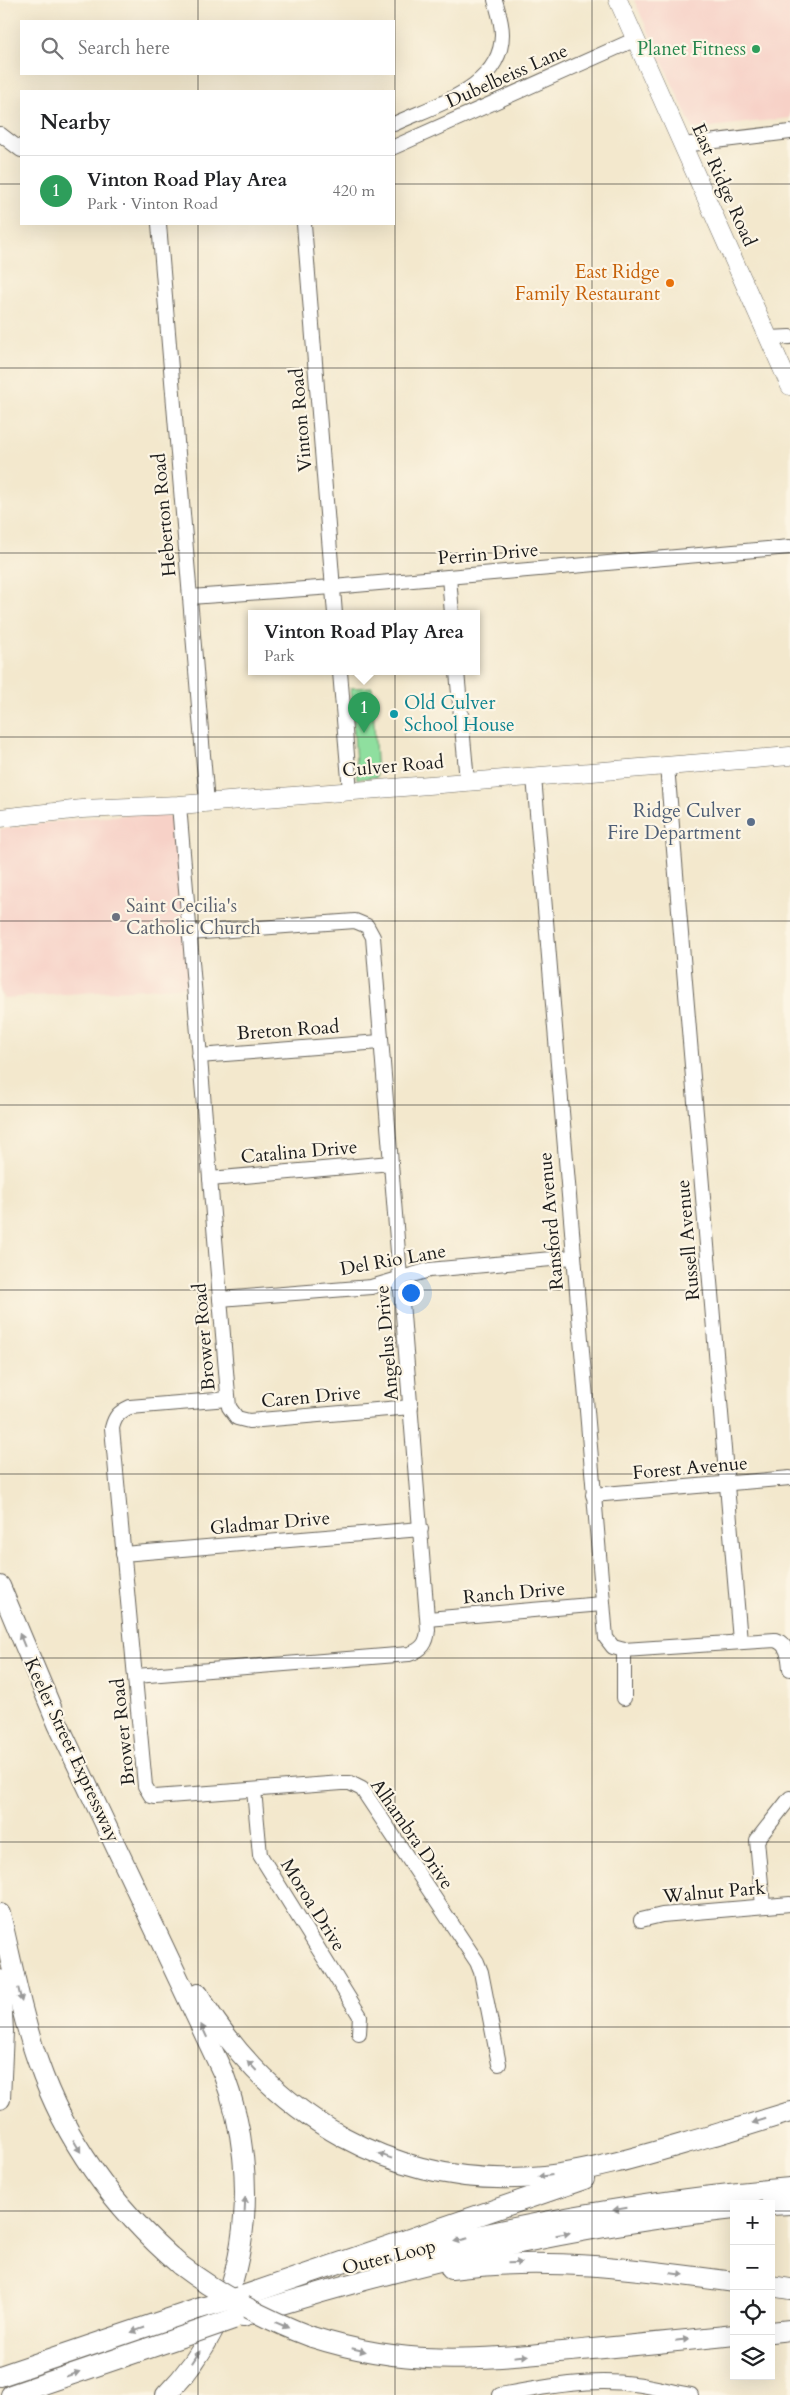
<!DOCTYPE html>
<meta charset="utf-8">
<style>
body{margin:0;font-family:Cardo,serif;background:#f6f6f6;color:#202124}
.controls{position:absolute;right:15px;bottom:15px;display:grid;overflow:hidden;border-radius:0px;box-shadow:0 5px 20px #0002}
.controls button{width:45px;height:45px;display:grid;place-items:center;padding:0;border:0;border-bottom:1px solid #e0e0e0;background:#fff;color:#202124;font:25px sans-serif}
.you{position:absolute;left:410px;top:1292px;width:18px;height:18px;margin:-12px;border:4px solid #fff;border-radius:50%;background:#1a73e8;box-shadow:0 0 0 8px #1a73e833}
.badge{display:grid;place-items:center;width:32px;height:32px;border-radius:50%;background:#c8321e;color:#fff;font-size:16px;font-weight:700}
.pin{position:absolute;translate:-50% -41px;filter:drop-shadow(0 1px 2px #0008)}
.pin::after{content:'';position:absolute;top:26px;width:18px;height:15px;background:inherit;clip-path:polygon(0 0,100% 0,50% 100%)}
.popup{position:absolute;left:248px;top:610px;width:232px;height:65px;box-sizing:border-box;display:grid;place-content:center;border-radius:0px;background:#fff;filter:drop-shadow(0 1px 4px #0005);font-size:16px;white-space:nowrap;color:#757577}
.popup b{font-size:19px;color:#202124}
.popup::after{content:'';position:absolute;left:50%;top:100%;margin-left:-10px;border:10px solid transparent;border-top-color:#fff}
.list{margin:0;padding:0;list-style:none}
h2{display:flex;justify-content:space-between;align-items:center;height:65px;margin:0;padding:0 20px;font-size:21px}
h2 small{font-size:16px;font-weight:400;color:#757577}
.list li{display:grid;grid-template-columns:32px 1fr auto;gap:15px;align-items:center;box-sizing:border-box;height:70px;padding:0 20px;border-top:1px solid #e0e0e0}
.list b{display:block;font-size:19px;white-space:nowrap}
.list p{margin:0;font-size:16px;white-space:nowrap;color:#757577}
.list em{font-size:16px;font-style:normal;color:#757577}
.icon{flex:none;width:28px;height:28px;fill:none;stroke:currentColor;stroke-width:2;stroke-linecap:round;stroke-linejoin:round}
.map{position:relative;flex:none;width:790px;height:2395px;overflow:hidden}
.search{position:absolute;background:#fff;box-shadow:0 5px 20px #0002;left:20px;top:20px;width:375px;height:55px;display:flex;align-items:center;gap:12px;box-sizing:border-box;padding:0 18px;border-radius:0px;color:#757577;font-size:19px}
.panel{position:absolute;background:#fff;box-shadow:0 5px 20px #0002;left:20px;top:90px;width:375px;height:135px;border-radius:0px}
.map>svg:first-child{display:block}
.built{fill:#f7d1c7}
.green{fill:#8fdf9f;stroke:#567e5e}
.lines{fill:none;stroke-linecap:round;stroke-linejoin:round}
.minor-casing{stroke:#67635a;stroke-width:16}
.major-casing{stroke:#67635a;stroke-width:19}
.highway-casing{stroke:#67635a;stroke-width:22}
.minor{stroke:#fff;stroke-width:14}
.major{stroke:#fff;stroke-width:18}
.highway{stroke:#fff;stroke-width:20}
.highway-bridge-casing{stroke:#67635a;stroke-width:22;stroke-linecap:butt}
.highway-bridge{stroke:#fff;stroke-width:20}
.oneway{fill:#999}
.grid{fill:none;stroke:#1c1c1c;stroke-width:1;stroke-opacity:0.55}
.leisure-dot{fill:#2e9e5b;stroke:#fcf5e5;stroke-width:2}
.food-dot{fill:#e8710a;stroke:#fcf5e5;stroke-width:2}
.culture-dot{fill:#0f9aa8;stroke:#fcf5e5;stroke-width:2}
.service-dot{fill:#5c6f8a;stroke:#fcf5e5;stroke-width:2}
.worship-dot{fill:#6b7280;stroke:#fcf5e5;stroke-width:2}
.labels{text-anchor:middle;dominant-baseline:central;stroke-width:4.5;stroke-linejoin:round;paint-order:stroke}
.leisure-label{font-size:19px;fill:#27864d;stroke:#fcf5e5;text-anchor:end}
.street-label{font-size:19px;fill:#1c1c1c;stroke:#fcf5e5}
.food-label{font-size:19px;fill:#c56008;stroke:#fcf5e5;text-anchor:end}
.culture-label{font-size:19px;fill:#0d838f;stroke:#fcf5e5;text-anchor:start}
.service-label{font-size:19px;fill:#4e5e75;stroke:#fcf5e5;text-anchor:end}
.worship-label{font-size:19px;fill:#5b616d;stroke:#fcf5e5;text-anchor:start}
</style>
<div class="map">
<svg width="790" height="2395" viewBox="0 0 790 2395">
<rect width="100%" height="100%" fill="#fcf5e5"/>
<filter id="ink" filterUnits="userSpaceOnUse"><feTurbulence type="fractalNoise" baseFrequency=".02" numOctaves="2"/><feDisplacementMap in="SourceGraphic" scale="10" xChannelSelector="R" yChannelSelector="G"/><feConvolveMatrix kernelMatrix="1 2 1 2 8 2 1 2 1" color-interpolation-filters="sRGB"/></filter>
<filter id="wash" filterUnits="userSpaceOnUse"><feTurbulence type="fractalNoise" baseFrequency=".0096" numOctaves="4" result="noise"/><feDisplacementMap in="SourceGraphic" scale="20" xChannelSelector="R" yChannelSelector="G"/><feGaussianBlur stdDeviation="1.12" result="paint"/><feColorMatrix in="noise" values="0 0 0 0 0 0 0 0 0 0 0 0 0 0 0 0 0 1.4 0 .05"/><feComposite in="paint" operator="in"/></filter>
<g filter="url(#wash)">
<rect width="100%" height="100%" fill="#f3e8cd"/>
<g class="built">
<polygon points="634,0 790,0 790,118 693,129"/>
<polygon points="163,812 175,820 190,986 4,998 0,993 0,829 86,818"/>
</g>
<polygon class="green" points="372,687 377,777 357,779 351,688"/>
</g>
<g filter="url(#ink)">
<g class="lines">
<defs>
<g id="minor">
<path d="M394,124C434,105 502,88 502,34C502,22 498,11 495,0"/>
<polyline points="0,134 21,150"/>
<polyline points="683,145 790,132"/>
<polyline points="394,147 636,39"/>
<polyline points="159,224 207,803"/>
<polyline points="304,224 335,614"/>
<polyline points="769,338 790,337"/>
<polyline points="449,577 452,614"/>
<polyline points="190,597 333,587 790,547"/>
<polyline points="340,672 350,791"/>
<polyline points="457,672 467,781"/>
<polyline points="667,766 740,1641"/>
<path d="M534,777L606,1638L613,1647L624,1650L775,1640C788,1644 789,1656 790,1669"/>
<polyline points="179,805 229,1407 237,1418 249,1421 411,1407"/>
<polyline points="199,1056 380,1042"/>
<polyline points="210,1179 391,1163"/>
<polyline points="220,1299 371,1287 429,1270 573,1257"/>
<path d="M228,1399L130,1407C119,1412 115,1416 112,1428L145,1786L151,1796L155,1797L342,1783H350L362,1789L477,1962L481,1972L499,2064"/>
<polyline points="593,1495 790,1478"/>
<polyline points="123,1554 421,1529"/>
<polyline points="428,1619 602,1604"/>
<path d="M136,1676L409,1654C422,1650 427,1643 428,1630L373,937L367,926L355,921L189,933"/>
<polyline points="624,1698 624,1650"/>
<polyline points="254,1790 260,1855 360,2016 359,2033"/>
<polyline points="763,1906 757,1840 790,1798"/>
<polyline points="641,1920 662,1915 790,1904"/>
<path d="M500,2395C544,2387 590,2378 634,2384C653,2386 672,2392 691,2395"/>
</g>
<g id="major">
<polyline points="618,0 790,386"/>
<polyline points="0,818 82,809 179,805 790,756"/>
</g>
<g id="highway">
<path d="M0,1586L58,1724L223,2073C264,2180 249,2312 166,2395"/>
<path d="M0,1914C12,1963 21,2014 38,2062C66,2143 115,2209 180,2265"/>
<polyline points="0,1980 3,2031 0,2099"/>
<path d="M198,1994C272,2118 398,2192 545,2176C606,2169 669,2147 728,2131"/>
<polyline points="716,2135 790,2112"/>
<polyline points="771,2205 790,2204"/>
<path d="M399,2254C528,2222 658,2199 790,2188"/>
<path d="M451,2269C547,2256 639,2269 734,2282"/>
<polyline points="771,2286 790,2289"/>
<polyline points="243,2296 584,2179"/>
<path d="M243,2316C403,2265 567,2227 734,2209"/>
<polyline points="771,2332 790,2330"/>
<path d="M312,2337C406,2367 475,2360 571,2351C625,2346 680,2341 734,2335"/>
<polyline points="0,2376 201,2308"/>
<polyline points="11,2395 190,2334"/>
</g>
</defs>
<use href="#minor" class="minor-casing"/>
<use href="#major" class="major-casing"/>
<use href="#highway" class="highway-casing"/>
<use href="#minor" class="minor"/>
<use href="#major" class="major"/>
<use href="#highway" class="highway"/>
<defs>
<g id="highway-bridge">
<path d="M180,2265C221,2296 264,2319 312,2337"/>
<polyline points="201,2308 239,2297"/>
<polyline points="190,2334 233,2319"/>
</g>
</defs>
<use href="#highway-bridge" class="highway-bridge-casing"/>
<use href="#highway-bridge" class="highway-bridge"/>
</g>
<defs><path id="oneway-solid" d="M-6-.8H1V-3.2L6.5 0L1 3.2V.8H-6Z" transform="scale(1.25)"/></defs>
<g class="oneway">
<use href="#oneway-solid" transform="translate(22 1640) rotate(-112)"/>
<use href="#oneway-solid" transform="translate(20 1995) rotate(76)"/>
<use href="#oneway-solid" transform="translate(204 2031) rotate(-115)"/>
<use href="#oneway-solid" transform="translate(252 2066) rotate(-133)"/>
<use href="#oneway-solid" transform="translate(759 2121) rotate(163)"/>
<use href="#oneway-solid" transform="translate(77 2146) rotate(59)"/>
<use href="#oneway-solid" transform="translate(385 2156) rotate(-160)"/>
<use href="#oneway-solid" transform="translate(545 2176) rotate(173)"/>
<use href="#oneway-solid" transform="translate(245 2204) rotate(-87)"/>
<use href="#oneway-solid" transform="translate(620 2209) rotate(171)"/>
<use href="#oneway-solid" transform="translate(563 2234) rotate(-10)"/>
<use href="#oneway-solid" transform="translate(461 2240) rotate(167)"/>
<use href="#oneway-solid" transform="translate(515 2263) rotate(-2)"/>
<use href="#oneway-solid" transform="translate(677 2274) rotate(7)"/>
<use href="#oneway-solid" transform="translate(282 2325) rotate(23)"/>
<use href="#oneway-solid" transform="translate(138 2330) rotate(161)"/>
<use href="#oneway-solid" transform="translate(682 2340) rotate(-6)"/>
<use href="#oneway-solid" transform="translate(359 2350) rotate(13)"/>
<use href="#oneway-solid" transform="translate(521 2356) rotate(-6)"/>
<use href="#oneway-solid" transform="translate(196 2357) rotate(-57)"/>
<use href="#oneway-solid" transform="translate(73 2374) rotate(-19)"/>
</g>
</g>
<path class="grid" d="M198,0V21M395,0V2395M592,0V2395M198,74V91M0,184H21M394,184H790M198,224V2395M0,368H790M0,553H790M0,737H790M0,921H790M0,1105H790M0,1290H790M0,1474H790M0,1658H790M0,1842H790M0,2027H790M0,2211H734M771,2211H790"/>
<circle class="leisure-dot" cx="756" cy="49" r="5"/>
<circle class="food-dot" cx="670" cy="283" r="5"/>
<circle class="culture-dot" cx="394" cy="714" r="5"/>
<circle class="service-dot" cx="751" cy="822" r="5"/>
<circle class="worship-dot" cx="116" cy="917" r="5"/>
<g class="labels">
<g class="leisure-label">
<text x="746" y="49">Planet Fitness</text>
</g>
<g class="street-label">
<text transform="translate(507 76) rotate(-24)">Dubelbeiss Lane</text>
<text transform="translate(724 185) rotate(66)">East Ridge Road</text>
<text transform="translate(301 420) rotate(-95)">Vinton Road</text>
<text transform="translate(164 515) rotate(-95)">Heberton Road</text>
<text transform="translate(488 554) rotate(-5)">Perrin Drive</text>
<text transform="translate(393 766) rotate(-5)">Culver Road</text>
<text transform="translate(288 1030) rotate(-4)">Breton Road</text>
<text transform="translate(299 1152) rotate(-5)">Catalina Drive</text>
<text transform="translate(551 1221) rotate(-95)">Ransford Avenue</text>
<text transform="translate(688 1240) rotate(-95)">Russell Avenue</text>
<text transform="translate(393 1260) rotate(-10)">Del Rio Lane</text>
<text transform="translate(204 1337) rotate(-95)">Brower Road</text>
<text transform="translate(387 1343) rotate(-95)">Angelus Drive</text>
<text transform="translate(311 1397) rotate(-5)">Caren Drive</text>
<text transform="translate(690 1468) rotate(-5)">Forest Avenue</text>
<text transform="translate(270 1523) rotate(-5)">Gladmar Drive</text>
<text transform="translate(514 1593) rotate(-5)">Ranch Drive</text>
<text transform="translate(123 1732) rotate(-96)">Brower Road</text>
<text transform="translate(72 1750) rotate(65)">Keeler Street Expressway</text>
<text transform="translate(412 1834) rotate(55)">Alhambra Drive</text>
<text transform="translate(714 1892) rotate(-5)">Walnut Park</text>
<text transform="translate(313 1905) rotate(58)">Moroa Drive</text>
<text transform="translate(389 2257) rotate(-14)">Outer Loop</text>
</g>
<g class="food-label">
<text x="660" y="272">East Ridge<tspan x="660" dy="22">Family Restaurant</tspan></text>
</g>
<g class="culture-label">
<text x="404" y="703">Old Culver<tspan x="404" dy="22">School House</tspan></text>
</g>
<g class="service-label">
<text x="741" y="811">Ridge Culver<tspan x="741" dy="22">Fire Department</tspan></text>
</g>
<g class="worship-label">
<text x="126" y="906">Saint Cecilia's<tspan x="126" dy="22">Catholic Church</tspan></text>
</g>
</g>
</svg>
<div class="controls">
<button>+</button>
<button>−</button>
<button><svg class="icon" aria-label="locate" viewBox="0 0 24 24"><circle cx="12" cy="12" r="6"/><path d="M12 2v4M12 18v4M2 12h4M18 12h4"/></svg></button>
<button><svg class="icon" aria-label="layers" viewBox="0 0 24 24"><path d="M12 4l9 5-9 5-9-5zM3 14l9 5 9-5"/></svg></button>
</div>
<div class="you"></div>
<div class="pin badge" style="left:364px;top:733px;background:#2e9e5b">1</div>
<div class="popup"><b>Vinton Road Play Area</b>Park</div>
<div class="search"><svg class="icon" aria-label="search" viewBox="0 0 24 24"><circle cx="10" cy="10" r="6"/><path d="M15 15l6 6"/></svg>Search here</div>
<section class="panel">
<h2>Nearby<small></small></h2>
<ul class="list">
<li><span class="badge" style="background:#2e9e5b">1</span><div><b>Vinton Road Play Area</b><p>Park · Vinton Road</p></div><em>420 m</em></li>
</ul>
</section>
</div>
